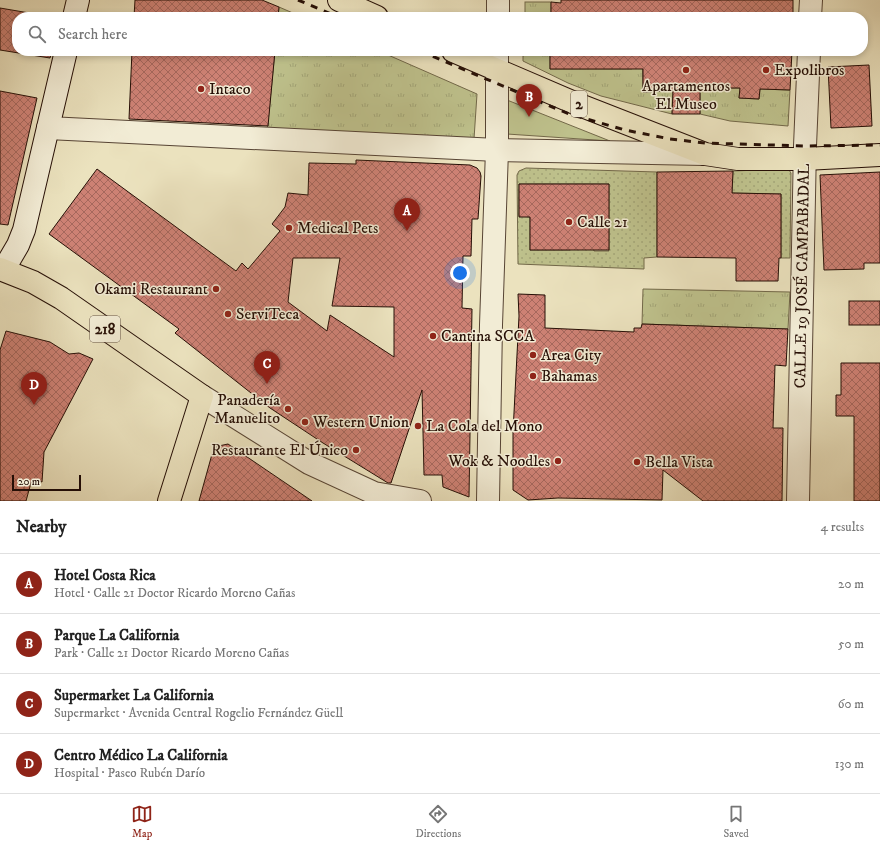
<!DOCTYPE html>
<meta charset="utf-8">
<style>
body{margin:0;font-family:"IM FELL DW Pica",serif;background:#f6f6f6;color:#222}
.scale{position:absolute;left:12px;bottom:10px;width:69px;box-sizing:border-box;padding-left:4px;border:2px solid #260f06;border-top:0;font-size:11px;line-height:14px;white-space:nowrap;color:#260f06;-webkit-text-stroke:3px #f2ecd5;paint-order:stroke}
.you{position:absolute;left:460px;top:273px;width:14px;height:14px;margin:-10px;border:3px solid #fff;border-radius:50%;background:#1a73e8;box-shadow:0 0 0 6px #1a73e833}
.badge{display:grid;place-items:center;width:26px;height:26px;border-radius:50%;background:#8f2418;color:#fff;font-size:13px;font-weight:700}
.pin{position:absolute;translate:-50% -33px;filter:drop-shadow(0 1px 2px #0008)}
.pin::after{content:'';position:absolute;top:21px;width:14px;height:12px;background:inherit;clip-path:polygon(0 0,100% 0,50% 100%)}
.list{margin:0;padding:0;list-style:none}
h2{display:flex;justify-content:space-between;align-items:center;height:52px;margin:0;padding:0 16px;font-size:17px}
h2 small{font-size:13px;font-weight:400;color:#767676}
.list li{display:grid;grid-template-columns:26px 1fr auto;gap:12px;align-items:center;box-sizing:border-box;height:60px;padding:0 16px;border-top:1px solid #e0e0e0}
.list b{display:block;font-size:15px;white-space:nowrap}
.list p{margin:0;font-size:13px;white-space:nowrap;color:#767676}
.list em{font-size:13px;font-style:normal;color:#767676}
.icon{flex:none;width:22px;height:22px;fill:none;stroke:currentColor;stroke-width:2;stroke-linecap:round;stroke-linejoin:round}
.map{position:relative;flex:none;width:880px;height:501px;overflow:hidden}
.search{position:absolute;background:#fff;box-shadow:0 2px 6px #0003;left:12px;right:12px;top:12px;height:44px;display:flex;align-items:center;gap:10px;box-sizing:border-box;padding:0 14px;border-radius:16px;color:#767676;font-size:15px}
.sheet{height:292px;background:#fff}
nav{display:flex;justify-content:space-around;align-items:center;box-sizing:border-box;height:56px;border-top:1px solid #e0e0e0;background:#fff;font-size:11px;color:#767676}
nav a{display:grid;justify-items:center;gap:2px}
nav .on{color:#8f2418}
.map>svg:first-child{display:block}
.grass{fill:url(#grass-tufts);stroke:#726849}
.park{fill:#bec18c;stroke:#726849}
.garden{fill:url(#garden-dots);stroke:#726849;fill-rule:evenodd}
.building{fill:url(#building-cross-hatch);stroke:#260f06;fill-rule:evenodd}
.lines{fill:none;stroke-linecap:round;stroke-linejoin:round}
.street-casing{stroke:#574434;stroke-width:24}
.secondary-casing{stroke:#260f06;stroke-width:24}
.highway-casing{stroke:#260f06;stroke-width:24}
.street{stroke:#f2ecd5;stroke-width:22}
.secondary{stroke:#f2ecd5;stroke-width:22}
.highway{stroke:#ebe2be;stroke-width:22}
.rail{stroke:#260f06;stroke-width:3;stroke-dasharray:7 7;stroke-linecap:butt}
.poi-dot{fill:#8f2418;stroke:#f2ecd5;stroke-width:1.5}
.labels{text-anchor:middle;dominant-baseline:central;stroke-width:3;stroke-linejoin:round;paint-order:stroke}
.shield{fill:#f2ecd5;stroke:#635144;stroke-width:1}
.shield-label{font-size:15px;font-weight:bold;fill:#260f06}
.poi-label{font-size:16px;fill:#260f06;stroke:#f2ecd5;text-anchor:start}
.street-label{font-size:16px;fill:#260f06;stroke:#f2ecd5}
</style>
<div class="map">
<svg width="880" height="501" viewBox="0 0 880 501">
<defs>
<pattern id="grass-tufts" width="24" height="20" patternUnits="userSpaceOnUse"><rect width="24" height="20" fill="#bec18c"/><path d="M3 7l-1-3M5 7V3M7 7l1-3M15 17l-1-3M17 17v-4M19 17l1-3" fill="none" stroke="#a3a577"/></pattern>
<pattern id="garden-dots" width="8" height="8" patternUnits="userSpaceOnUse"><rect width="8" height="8" fill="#bec18c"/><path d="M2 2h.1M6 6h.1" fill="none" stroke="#a3a577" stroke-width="1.8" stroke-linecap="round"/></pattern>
<pattern id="building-cross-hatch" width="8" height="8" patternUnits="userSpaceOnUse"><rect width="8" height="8" fill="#cd8174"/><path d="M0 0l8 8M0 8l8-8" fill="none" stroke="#a6685d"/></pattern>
</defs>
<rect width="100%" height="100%" fill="#ebe2be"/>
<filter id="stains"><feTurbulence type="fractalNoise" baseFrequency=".005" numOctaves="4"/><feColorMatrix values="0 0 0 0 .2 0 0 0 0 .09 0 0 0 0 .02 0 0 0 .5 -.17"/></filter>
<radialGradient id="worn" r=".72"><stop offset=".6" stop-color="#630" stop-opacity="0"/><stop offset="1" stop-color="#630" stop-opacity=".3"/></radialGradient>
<g class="grass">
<rect x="525" y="2" width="26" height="15"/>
<polygon points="279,7 302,17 278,17"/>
<polygon points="275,51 379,51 477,94 474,139 267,132"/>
<polygon points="523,51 550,51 550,69 632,69 642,51 643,92 673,91 672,114 601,96 568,83 523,61"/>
<polygon points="700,88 740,88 739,98 759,99 760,89 790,90 788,126 730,121 700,114"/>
<polygon points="643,289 790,292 788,329 642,324"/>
</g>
<polygon class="park" points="507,100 610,141 507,134"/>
<g class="garden">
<path d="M526,168L657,172V257L644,258V269L518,264L517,175L519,171ZM519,184H609V251H594L593,227H570V250H530V217L519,216Z"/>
<polygon points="785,169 789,170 791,173 790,258 781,258 781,194 732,193 733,171"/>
</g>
<g class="building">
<polygon points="135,0 262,0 279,7 278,17 134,17"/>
<polygon points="561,0 793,0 793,17 551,17 551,2 561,3"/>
<polygon points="0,8 53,17 17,17 17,51 52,51 50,58 0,50"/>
<polygon points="132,51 275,51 268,126 129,119"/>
<polygon points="550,51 792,51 790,90 760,89 759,99 739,98 740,88 700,88 700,114 672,114 673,91 643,92 643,69 550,69"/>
<polygon points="869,65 872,126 831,128 828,67"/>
<polygon points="0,91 37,98 8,225 0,224"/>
<path d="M356,160L470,165L477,168L480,172L481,176L478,219H472L471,256H463L462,308L472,309L469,497L443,487L442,475H424L422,390L391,483H388L323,443L270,408L175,333L179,329L49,234L97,169L236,271L242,263L248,269L280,231L272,224L285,207L288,193L308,195L309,163L356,164ZM293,258H340L332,306L394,307V357L330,315L327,331L288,302Z"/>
<polygon points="733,171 732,193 781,194 781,258 779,258 778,281 736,281 736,258 657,257 657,172"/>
<polygon points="880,172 880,263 864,263 864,269 824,270 820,175"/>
<polygon points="519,184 609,184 609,250 530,250 530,217 519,217"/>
<polygon points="518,294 545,295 545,328 634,332 634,328 641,328 642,324 788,329 786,366 775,365 773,428 783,428 782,501 703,501 663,470 662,500 558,498 528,500 513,490 513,432 519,316"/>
<rect x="849" y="301" width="31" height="24"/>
<polygon points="6,331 50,342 69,354 79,353 93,359 44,452 42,482 32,479 26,501 0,501 0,350"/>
<polygon points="841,363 880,363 880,501 854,501 854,416 836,416 836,395 841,395"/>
<polygon points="228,444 312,501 199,501 214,447"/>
</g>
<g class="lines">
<defs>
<g id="street">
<polyline points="498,17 498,0"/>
<polyline points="810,17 811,0"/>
<polyline points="48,128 497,150 704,154"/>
<polyline points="202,396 309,463 374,493 420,501"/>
<polyline points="488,501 491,325 497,150 497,51"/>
<polyline points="798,501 805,146 809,51"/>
</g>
<g id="secondary">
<polyline points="74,17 78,0"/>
<polyline points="4,269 18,245 24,230 66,51"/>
</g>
<g id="highway">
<polyline points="339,0 377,17"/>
<polyline points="453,51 577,104 705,154 738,159 805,159 880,155"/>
<polyline points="0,269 33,282 61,298 202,396 169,501"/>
</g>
</defs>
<use href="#street" class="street-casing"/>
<use href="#secondary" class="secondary-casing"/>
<use href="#highway" class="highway-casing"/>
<use href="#street" class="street"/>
<use href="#secondary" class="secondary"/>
<use href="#highway" class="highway"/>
<g class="rail">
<polyline points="298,0 338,17"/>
<polyline points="420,51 569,114 625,130 670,139 705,143 805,146 880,145"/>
</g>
</g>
<g class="poi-dot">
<circle cx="686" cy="70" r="4"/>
<circle cx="766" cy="70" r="4"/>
<circle cx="201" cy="89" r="4"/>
<circle cx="569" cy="222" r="4"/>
<circle cx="289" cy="228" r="4"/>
<circle cx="216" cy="289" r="4"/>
<circle cx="228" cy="314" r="4"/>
<circle cx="433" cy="336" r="4"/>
<circle cx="533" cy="355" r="4"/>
<circle cx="533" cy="376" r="4"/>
<circle cx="288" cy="409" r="4"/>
<circle cx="305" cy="422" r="4"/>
<circle cx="418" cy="426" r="4"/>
<circle cx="356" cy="450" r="4"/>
<circle cx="558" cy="461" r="4"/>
<circle cx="637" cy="462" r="4"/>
</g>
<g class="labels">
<g class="shield">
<rect x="571" y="91" width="16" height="26" rx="3"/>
<rect x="90" y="316" width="30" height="26" rx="3"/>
</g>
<g class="shield-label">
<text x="579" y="104">2</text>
<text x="105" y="329">218</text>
</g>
<g class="poi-label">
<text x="774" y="70">Expolibros</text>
<text x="686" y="86" text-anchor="middle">Apartamentos<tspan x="686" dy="18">El Museo</tspan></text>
<text x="209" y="89">Intaco</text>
<text x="577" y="222">Calle 21</text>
<text x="297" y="228">Medical Pets</text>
<text x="208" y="289" text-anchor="end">Okami Restaurant</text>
<text x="236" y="314">ServiTeca</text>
<text x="441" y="336">Cantina SCCA</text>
<text x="541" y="355">Area City</text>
<text x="541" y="376">Bahamas</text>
<text x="280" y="400" text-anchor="end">Panadería<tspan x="280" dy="18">Manuelito</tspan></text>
<text x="313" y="422">Western Union</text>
<text x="426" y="426">La Cola del Mono</text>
<text x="348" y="450" text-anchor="end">Restaurante El Único</text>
<text x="550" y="461" text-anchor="end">Wok &amp; Noodles</text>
<text x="645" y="462">Bella Vista</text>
</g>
<g class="street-label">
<text transform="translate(802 276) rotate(-89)">CALLE 19 JOSÉ CAMPABADAL</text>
</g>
</g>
<rect width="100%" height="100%" filter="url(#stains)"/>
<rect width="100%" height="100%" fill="url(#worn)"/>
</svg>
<div class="scale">20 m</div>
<div class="you"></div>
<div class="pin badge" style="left:407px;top:231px">A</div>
<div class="pin badge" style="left:529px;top:117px">B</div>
<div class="pin badge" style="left:267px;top:384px">C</div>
<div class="pin badge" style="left:34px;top:405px">D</div>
<div class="search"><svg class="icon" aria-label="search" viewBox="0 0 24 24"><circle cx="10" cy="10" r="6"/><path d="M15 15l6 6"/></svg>Search here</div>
</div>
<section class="sheet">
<h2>Nearby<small>4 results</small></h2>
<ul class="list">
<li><span class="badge">A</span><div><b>Hotel Costa Rica</b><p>Hotel · Calle 21 Doctor Ricardo Moreno Cañas</p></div><em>20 m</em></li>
<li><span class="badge">B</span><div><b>Parque La California</b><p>Park · Calle 21 Doctor Ricardo Moreno Cañas</p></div><em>50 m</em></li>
<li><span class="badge">C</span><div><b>Supermarket La California</b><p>Supermarket · Avenida Central Rogelio Fernández Güell</p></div><em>60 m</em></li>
<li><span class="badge">D</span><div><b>Centro Médico La California</b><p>Hospital · Paseo Rubén Darío</p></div><em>130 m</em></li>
</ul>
</section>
<nav>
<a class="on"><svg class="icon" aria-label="map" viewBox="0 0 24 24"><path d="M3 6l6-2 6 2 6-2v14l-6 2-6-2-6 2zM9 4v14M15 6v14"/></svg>Map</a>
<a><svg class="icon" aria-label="directions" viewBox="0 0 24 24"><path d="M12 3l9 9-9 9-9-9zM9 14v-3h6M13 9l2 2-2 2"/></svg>Directions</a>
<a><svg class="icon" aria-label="saved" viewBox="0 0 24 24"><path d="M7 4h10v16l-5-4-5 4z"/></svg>Saved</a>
</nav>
